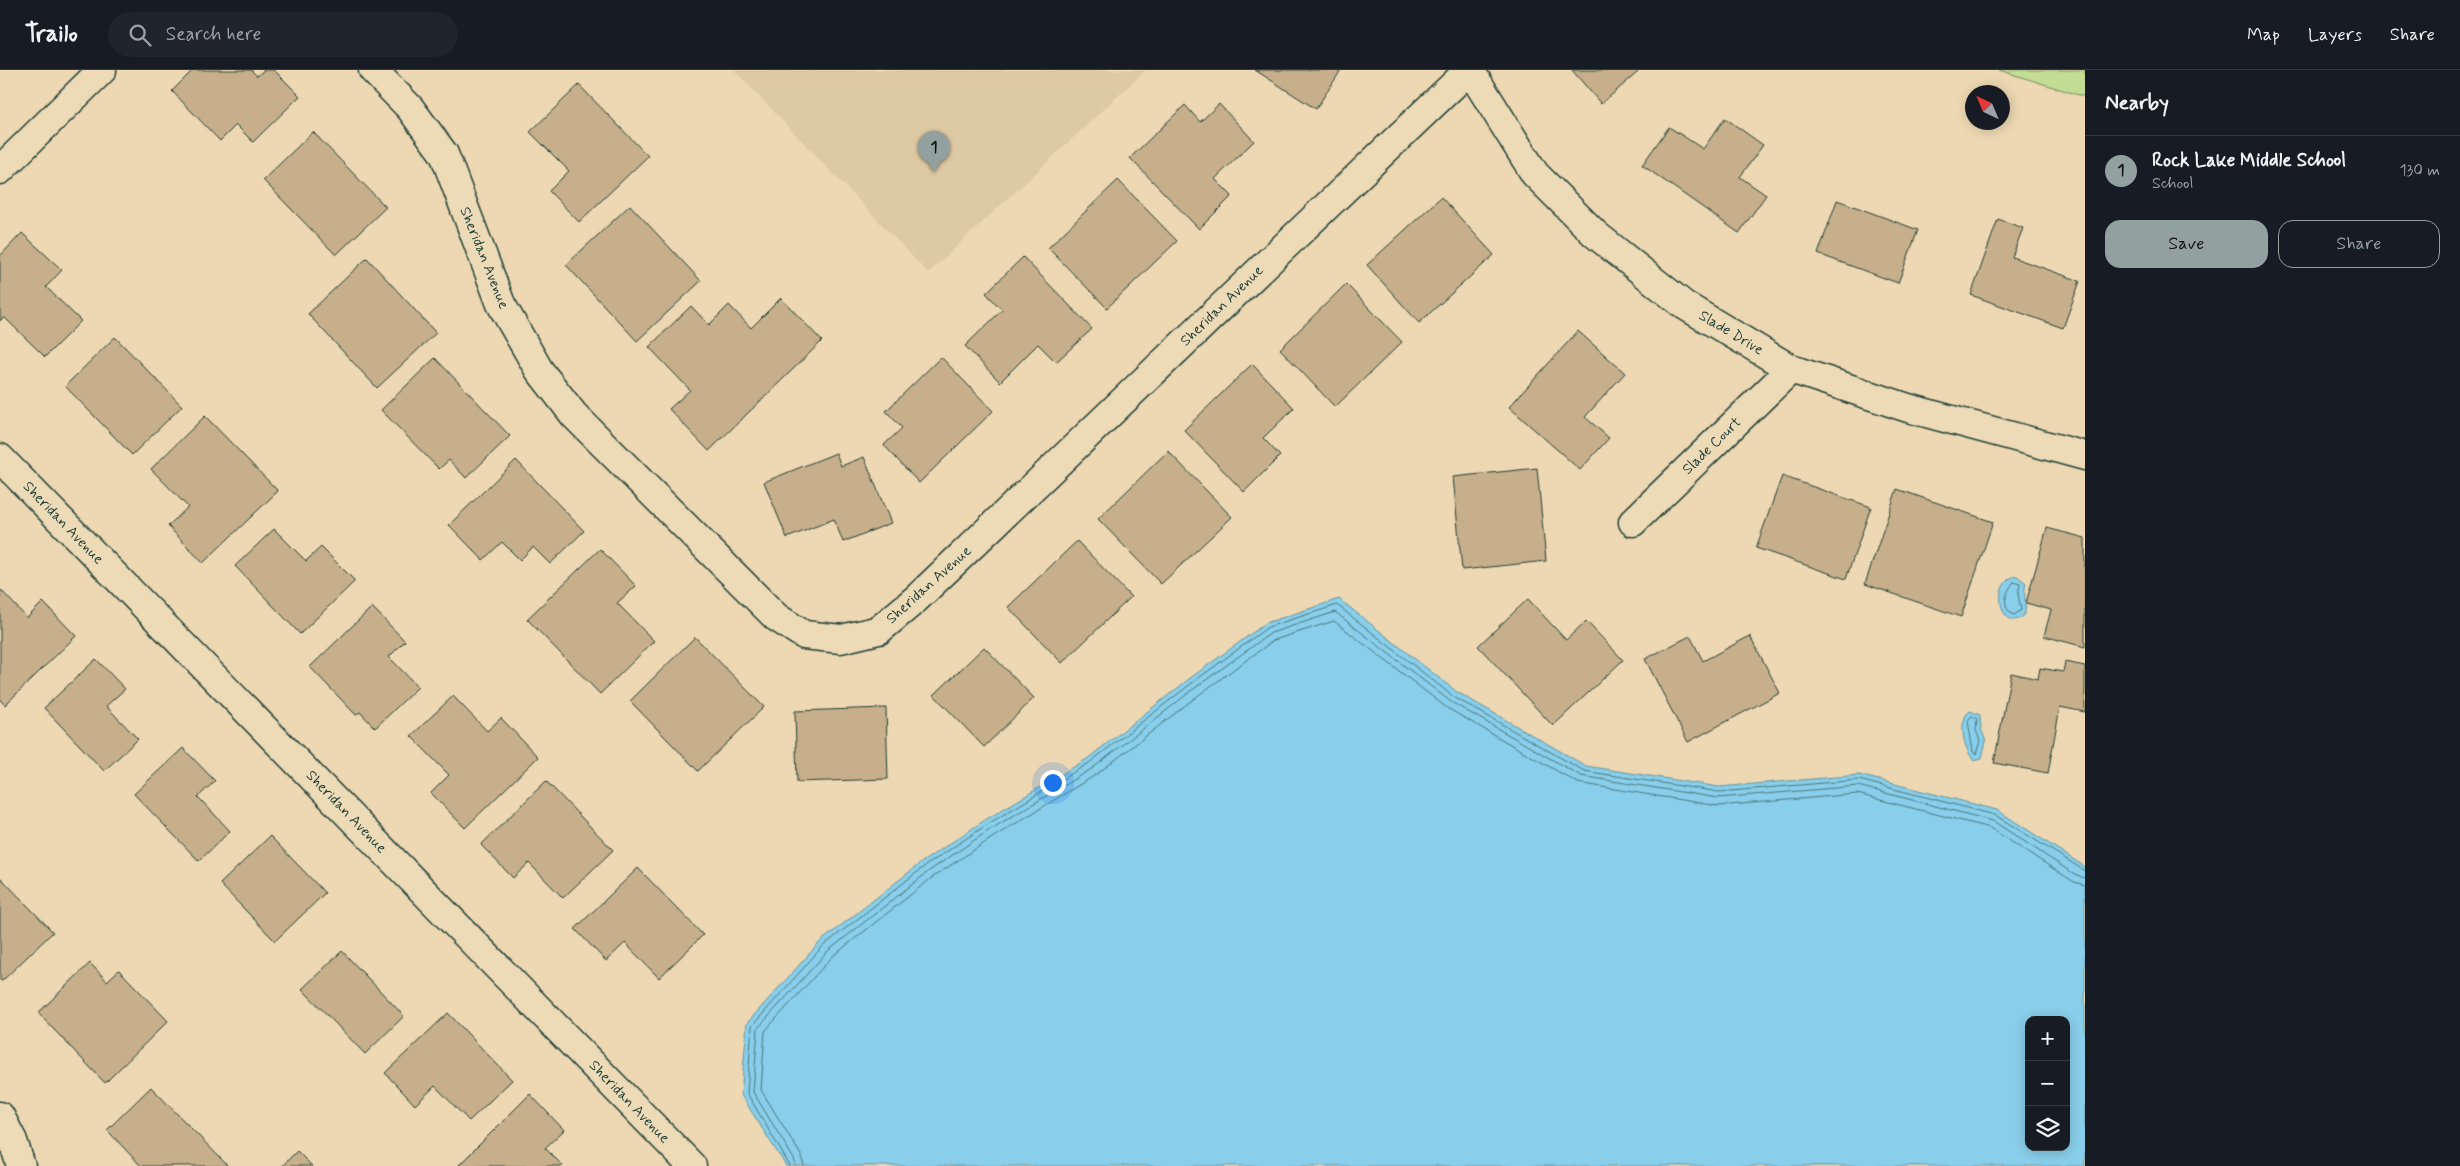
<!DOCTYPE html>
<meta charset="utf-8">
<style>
body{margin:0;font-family:Mynerve,sans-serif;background:#20242c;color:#f1f3f6}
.controls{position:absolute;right:15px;bottom:15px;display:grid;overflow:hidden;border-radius:10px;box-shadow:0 2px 12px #0003}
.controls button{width:45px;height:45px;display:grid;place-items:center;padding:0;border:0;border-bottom:1px solid #363941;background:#171b24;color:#f1f3f6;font:25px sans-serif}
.compass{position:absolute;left:1965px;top:15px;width:45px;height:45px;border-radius:50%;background:#171b24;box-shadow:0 2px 12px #0003;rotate:316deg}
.you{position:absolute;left:1052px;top:712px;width:18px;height:18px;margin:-12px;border:4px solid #fff;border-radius:50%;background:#1a73e8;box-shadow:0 0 0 8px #1a73e833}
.badge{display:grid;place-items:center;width:32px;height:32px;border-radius:50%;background:#92a19f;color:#111;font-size:16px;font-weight:700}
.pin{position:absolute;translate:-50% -41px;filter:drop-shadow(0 1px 2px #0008)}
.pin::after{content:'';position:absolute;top:26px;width:18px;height:15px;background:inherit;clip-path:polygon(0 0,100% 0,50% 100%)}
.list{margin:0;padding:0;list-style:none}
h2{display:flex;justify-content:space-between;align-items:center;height:65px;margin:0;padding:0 20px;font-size:21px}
h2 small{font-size:16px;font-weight:400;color:#9ea1a6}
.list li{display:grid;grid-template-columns:32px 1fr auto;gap:15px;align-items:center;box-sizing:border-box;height:70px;padding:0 20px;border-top:1px solid #363941}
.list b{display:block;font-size:19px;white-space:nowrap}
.list p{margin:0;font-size:16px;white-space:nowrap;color:#9ea1a6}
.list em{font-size:16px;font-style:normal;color:#9ea1a6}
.actions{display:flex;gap:10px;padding:15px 20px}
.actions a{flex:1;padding:11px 0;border:1px solid #92a19f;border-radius:15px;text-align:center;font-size:18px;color:#92a19f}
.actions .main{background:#92a19f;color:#111}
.icon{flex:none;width:28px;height:28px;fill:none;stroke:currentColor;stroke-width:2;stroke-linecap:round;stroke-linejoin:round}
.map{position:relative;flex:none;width:2085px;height:1096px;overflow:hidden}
header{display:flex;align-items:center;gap:30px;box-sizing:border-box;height:70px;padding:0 25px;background:#171b24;border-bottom:1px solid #363941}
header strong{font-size:24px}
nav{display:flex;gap:28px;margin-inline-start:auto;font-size:18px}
.search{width:350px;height:45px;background:#20242c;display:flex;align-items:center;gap:12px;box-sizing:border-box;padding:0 18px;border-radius:28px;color:#9ea1a6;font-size:19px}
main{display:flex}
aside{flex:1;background:#171b24}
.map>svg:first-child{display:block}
.built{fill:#dec9a5}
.green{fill:#c3dd94;stroke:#718d64}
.water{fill:#89ceea;stroke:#5f94a1;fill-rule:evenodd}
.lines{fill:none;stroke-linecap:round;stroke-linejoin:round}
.shore{stroke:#49777d;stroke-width:1}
.building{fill:#c7af8b;stroke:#1f3d34}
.minor-casing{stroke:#1f3d34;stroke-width:31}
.tertiary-casing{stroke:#1f3d34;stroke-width:31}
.minor{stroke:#eddbb8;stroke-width:28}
.tertiary{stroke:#eddbb8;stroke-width:28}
.labels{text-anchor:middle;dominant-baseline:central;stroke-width:4;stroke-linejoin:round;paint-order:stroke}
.street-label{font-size:15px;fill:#1f3d34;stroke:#eddbb8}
</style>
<header>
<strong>Trailo</strong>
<div class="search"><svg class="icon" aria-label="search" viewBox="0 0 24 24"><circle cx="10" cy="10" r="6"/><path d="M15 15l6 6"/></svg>Search here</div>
<nav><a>Map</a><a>Layers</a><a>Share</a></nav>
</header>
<main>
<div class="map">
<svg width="2085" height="1096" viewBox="0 0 2085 1096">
<rect width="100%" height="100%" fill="#eed8b3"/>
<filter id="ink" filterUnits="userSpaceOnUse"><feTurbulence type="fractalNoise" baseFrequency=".02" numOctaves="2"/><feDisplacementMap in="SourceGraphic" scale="10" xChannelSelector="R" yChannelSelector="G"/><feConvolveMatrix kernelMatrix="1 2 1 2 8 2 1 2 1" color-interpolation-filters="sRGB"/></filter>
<g filter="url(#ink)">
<polygon class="built" points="734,0 1146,0 928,203"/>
<polygon class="green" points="1999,0 2085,0 2085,27"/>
<g class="water">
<path d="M2017,506L2026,513C2021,530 2034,549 2012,550C1995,542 1997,508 2017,506Z"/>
<path d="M1339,529L1457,622L1586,696L1719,717L1859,705L1997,740L2085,797V1096H786L741,1025L747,953L820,872L922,792L985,750L1087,689L1189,609L1266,553ZM2029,950H2066V1077H2029Z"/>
<path d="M1970,641L1980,645L1981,659L1986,671L1982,688L1974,690C1964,681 1957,650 1970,641Z"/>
</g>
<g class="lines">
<g class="shore">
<path d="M2014,512L2020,514L2018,524L2021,540L2014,545C2000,538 2006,521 2014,512Z"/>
<polygon points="1972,646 1977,649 1976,660 1980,671 1976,684 1973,682 1968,651"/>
<polyline points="790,1096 747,1023 752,956 823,876 925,796 988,754 1089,693 1192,613 1268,557 1337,535 1454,627 1584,701 1719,722 1859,710 1995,745 2085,801"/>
<polyline points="796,1096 794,1089 753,1022 758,958 828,881 929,801 991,759 1093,698 1195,618 1271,563 1335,542 1451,632 1581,706 1718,728 1858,716 1993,751 2077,806 2085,808"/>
<polyline points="804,1096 801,1085 761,1020 765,961 833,886 933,807 995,766 1097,704 1200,624 1274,570 1334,551 1447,638 1578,713 1718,736 1857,724 1990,758 2074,812 2085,815"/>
</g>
</g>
<g class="building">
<polygon points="193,0 251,0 257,6 264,0 274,0 300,26 253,72 236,55 220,71 172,21"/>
<polygon points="1255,0 1341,0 1316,39"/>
<polygon points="1572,0 1636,0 1638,2 1601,34"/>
<polygon points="579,15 648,86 579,152 549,121 569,101 530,62"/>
<polygon points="1219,34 1254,71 1215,109 1232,126 1199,159 1130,88 1185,35 1200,52"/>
<polygon points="1725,48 1763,75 1740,107 1766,125 1739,163 1642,95 1669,57 1703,79"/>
<polygon points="313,62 386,137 336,185 263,110"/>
<polygon points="1118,110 1177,171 1107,238 1048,178"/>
<polygon points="1441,127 1494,185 1419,253 1367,195"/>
<polygon points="1837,130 1918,160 1898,213 1818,184"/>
<polygon points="630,135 701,211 637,271 566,195"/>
<polygon points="1998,149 2023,158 2012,187 2080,211 2063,258 1971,225"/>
<polygon points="22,163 62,200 46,217 81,251 45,287 4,247 0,251 0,186"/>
<polygon points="1023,187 1092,259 1056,292 1038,274 1000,312 965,276 1002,240 986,223"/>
<polygon points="367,188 436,263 377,318 308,244"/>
<polygon points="1346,214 1402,272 1335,337 1280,279"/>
<polygon points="781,228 822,271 709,381 669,339 690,320 649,277 691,236 709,255 729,235 751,258"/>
<polygon points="1578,261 1625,303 1585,347 1609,368 1580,400 1509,337"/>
<polygon points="115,267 182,336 132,385 65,316"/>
<polygon points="941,287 993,341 919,413 884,375 902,358 886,341"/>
<polygon points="435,288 510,366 466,408 449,390 439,399 381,340"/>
<polygon points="1252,294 1294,338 1263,368 1280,386 1244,422 1184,360"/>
<polygon points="205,346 278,421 203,493 168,456 188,437 151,399"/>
<polygon points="1168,381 1232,447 1161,514 1098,449"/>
<polygon points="836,383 841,396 864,387 891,453 843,472 834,449 787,468 764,412"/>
<polygon points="516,390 584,461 550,494 533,477 520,490 502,472 483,490 449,455"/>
<polygon points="1537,398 1546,491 1462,500 1453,407"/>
<polygon points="1782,406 1871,437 1846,509 1756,478"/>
<polygon points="1897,419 1993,452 1961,547 1865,514"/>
<polygon points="2047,458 2085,468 2085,577 2044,566 2051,540 2026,533"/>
<polygon points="274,459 306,491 321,477 355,511 300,564 235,496"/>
<polygon points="1077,471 1131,527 1062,593 1008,537"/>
<polygon points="600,479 636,516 617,533 654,571 600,624 527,549"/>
<polygon points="0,519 27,548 43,532 76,566 5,635 0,630"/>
<polygon points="1528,529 1566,570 1586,551 1623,590 1553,656 1478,576"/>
<polygon points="372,537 405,571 389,587 418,617 375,658 360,642 356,645 310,597"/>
<polygon points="1690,566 1703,591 1750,566 1780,623 1688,672 1645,589"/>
<polygon points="695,567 764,637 698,701 630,631"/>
<polygon points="984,577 1034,628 984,677 934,625"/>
<polygon points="96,589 125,619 106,636 138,669 104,701 44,638"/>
<polygon points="2065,592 2085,596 2085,642 2060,637 2048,703 1994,693 2011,603 2038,609 2040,598 2063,602"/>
<polygon points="453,626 487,661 501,648 538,687 465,758 431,723 449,705 411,666"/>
<polygon points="886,638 888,709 797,712 795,641"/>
<polygon points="183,678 215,711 198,727 230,761 199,791 134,724"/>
<polygon points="546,711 613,780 563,828 529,793 513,808 481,775"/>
<polygon points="270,766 325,823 275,871 220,814"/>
<polygon points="638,798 703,865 659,908 625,873 606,891 575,859"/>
<polygon points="0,807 53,862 2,911 0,910"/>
<polygon points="342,881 404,946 365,984 302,919"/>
<polygon points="90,893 107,911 119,900 168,951 105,1013 38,943"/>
<polygon points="448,943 512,1010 469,1051 435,1016 415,1035 385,1003"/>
<polygon points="151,1017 228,1096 141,1096 107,1060"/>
<polygon points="530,1024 564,1060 545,1078 563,1096 458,1096"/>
<polygon points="297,1081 312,1096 282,1096"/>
</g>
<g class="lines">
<defs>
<g id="minor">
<polyline points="373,0 410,38 444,84 501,234 539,300 574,345 776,547 804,565 841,569 879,560 916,529 1469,0"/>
<polyline points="1470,0 1535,104 1595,164 1684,235 1791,299 1908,338 2085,386"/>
<polyline points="0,100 102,0"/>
<polyline points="0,388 692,1096"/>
<polyline points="1633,452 1791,299"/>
</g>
<polyline id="tertiary" points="0,1046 13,1071 21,1096"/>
</defs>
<use href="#minor" class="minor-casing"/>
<use href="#tertiary" class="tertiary-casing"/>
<use href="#minor" class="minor"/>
<use href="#tertiary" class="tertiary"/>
</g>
</g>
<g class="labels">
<g class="street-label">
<text transform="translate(484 188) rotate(68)">Sheridan Avenue</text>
<text transform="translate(1222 236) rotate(-44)">Sheridan Avenue</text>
<text transform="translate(1731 263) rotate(31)">Slade Drive</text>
<text transform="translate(1712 376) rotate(-44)">Slade Court</text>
<text transform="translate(63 453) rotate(46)">Sheridan Avenue</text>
<text transform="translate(929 515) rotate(-42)">Sheridan Avenue</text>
<text transform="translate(346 742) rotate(46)">Sheridan Avenue</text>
<text transform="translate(629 1032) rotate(46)">Sheridan Avenue</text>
</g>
</g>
</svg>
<div class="controls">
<button>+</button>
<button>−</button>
<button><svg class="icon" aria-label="layers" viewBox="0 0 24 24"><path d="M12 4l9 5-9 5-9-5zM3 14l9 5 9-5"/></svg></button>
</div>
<svg class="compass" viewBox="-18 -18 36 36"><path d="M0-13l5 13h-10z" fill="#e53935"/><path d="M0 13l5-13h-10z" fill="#9ea1a6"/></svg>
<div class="you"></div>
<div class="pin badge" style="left:934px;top:102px">1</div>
</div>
<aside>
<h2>Nearby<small></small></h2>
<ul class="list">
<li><span class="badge">1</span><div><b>Rock Lake Middle School</b><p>School</p></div><em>130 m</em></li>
</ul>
<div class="actions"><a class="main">Save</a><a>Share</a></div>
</aside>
</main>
